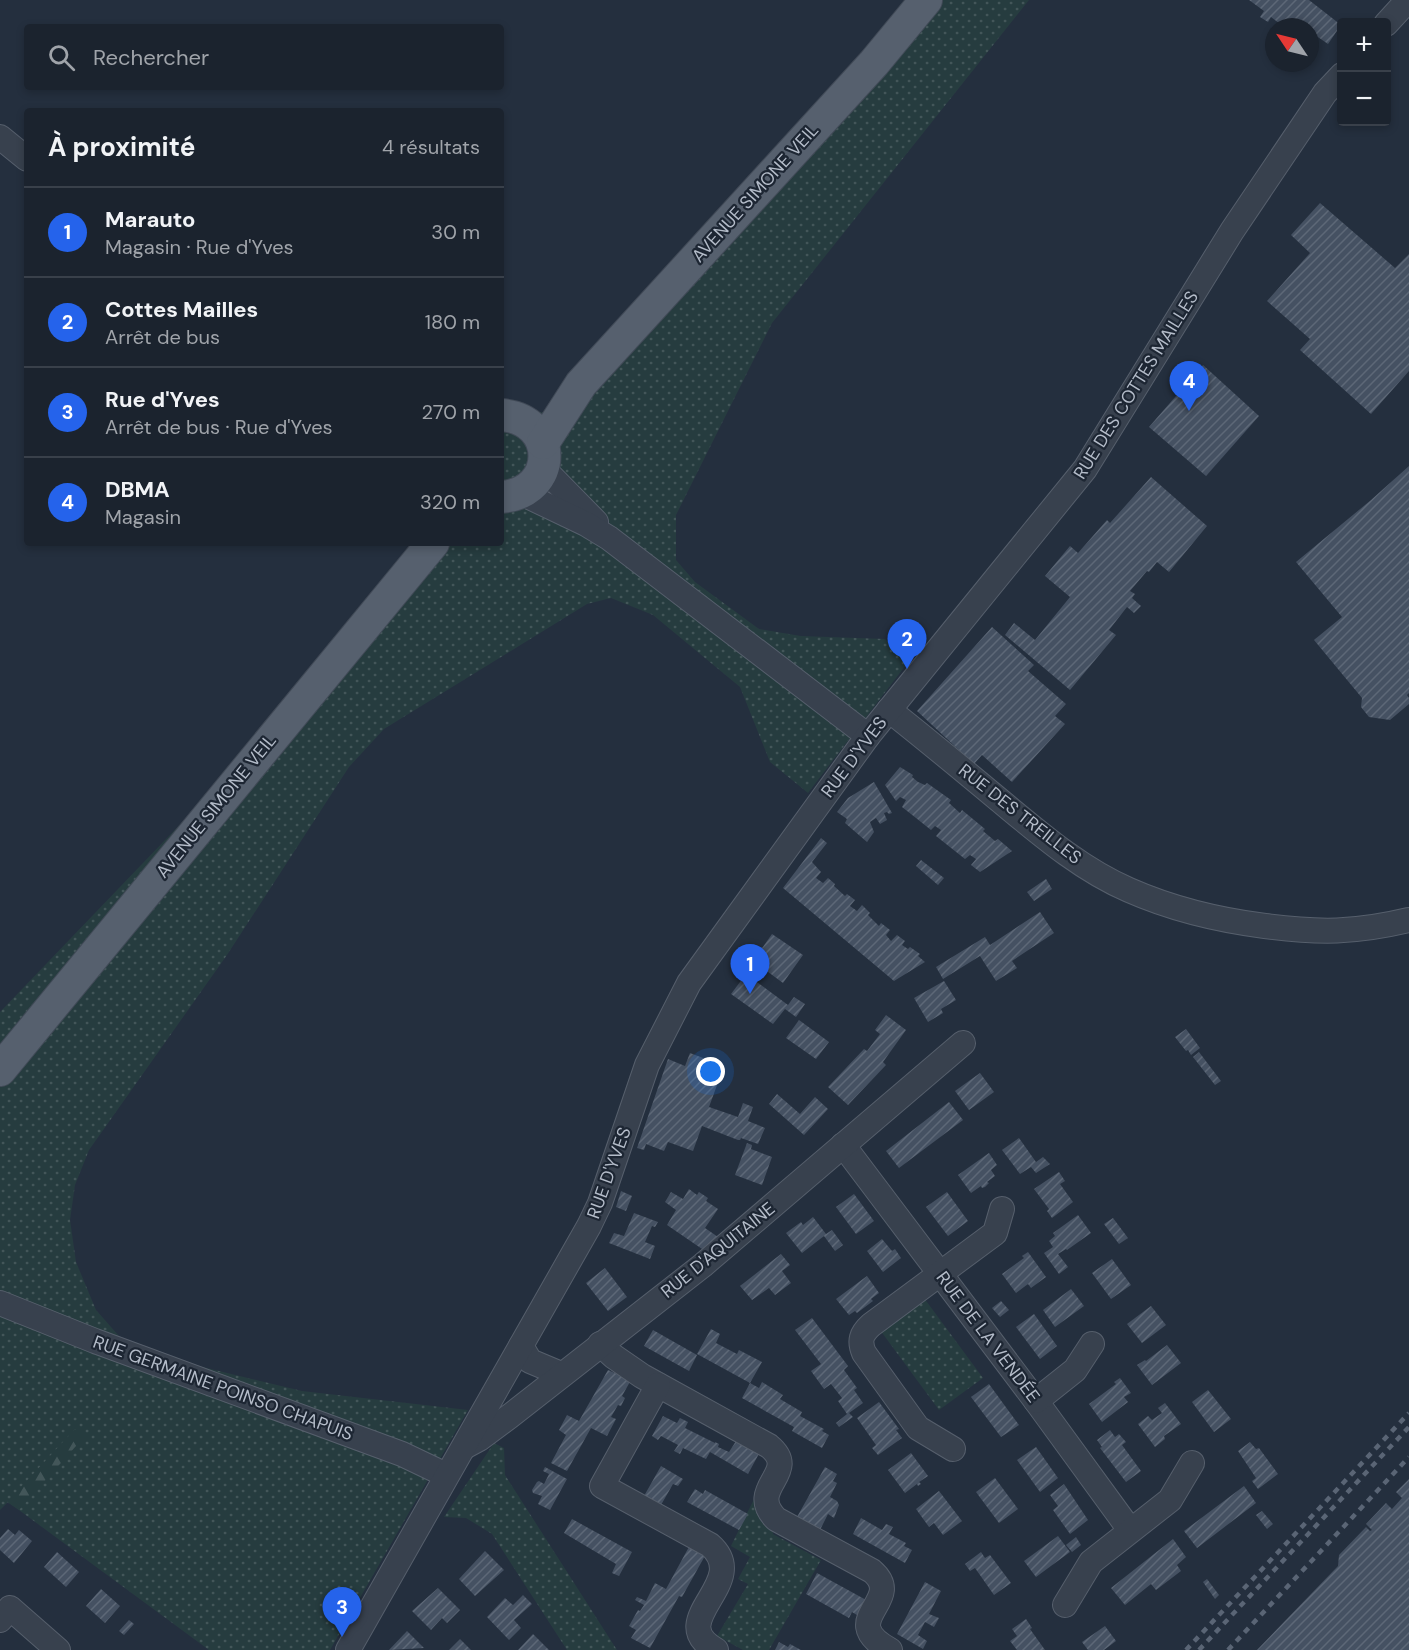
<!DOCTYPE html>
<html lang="fr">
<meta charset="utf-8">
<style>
body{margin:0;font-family:"DM Sans",sans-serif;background:#242b36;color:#f1f3f6}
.controls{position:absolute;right:18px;top:18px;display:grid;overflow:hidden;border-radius:6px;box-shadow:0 3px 9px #0003}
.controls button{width:54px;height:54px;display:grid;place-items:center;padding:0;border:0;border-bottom:2px solid #39404a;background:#1b232e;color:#f1f3f6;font:30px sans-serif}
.compass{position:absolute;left:1265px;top:18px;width:54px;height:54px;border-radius:50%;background:#1b232e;box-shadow:0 3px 9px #0003;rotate:305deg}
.you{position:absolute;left:711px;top:1072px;width:21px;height:21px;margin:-15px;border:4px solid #fff;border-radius:50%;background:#1a73e8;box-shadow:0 0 0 9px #1a73e833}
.badge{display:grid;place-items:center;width:39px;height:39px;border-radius:50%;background:#2563eb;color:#fff;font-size:20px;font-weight:700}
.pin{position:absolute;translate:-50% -50px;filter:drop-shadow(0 2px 3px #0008)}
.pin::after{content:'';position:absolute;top:32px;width:21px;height:18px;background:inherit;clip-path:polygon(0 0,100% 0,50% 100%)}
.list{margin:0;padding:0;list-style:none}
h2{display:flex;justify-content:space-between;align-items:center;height:78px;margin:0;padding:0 24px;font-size:26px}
h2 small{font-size:20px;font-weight:400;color:#a0a4aa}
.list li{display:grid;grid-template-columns:39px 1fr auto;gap:18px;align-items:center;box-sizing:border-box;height:90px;padding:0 24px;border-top:2px solid #39404a}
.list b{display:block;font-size:22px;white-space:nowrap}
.list p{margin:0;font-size:20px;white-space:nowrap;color:#a0a4aa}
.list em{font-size:20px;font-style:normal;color:#a0a4aa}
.icon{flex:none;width:33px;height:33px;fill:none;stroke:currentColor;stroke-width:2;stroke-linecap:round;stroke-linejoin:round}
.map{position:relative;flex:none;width:1409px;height:1650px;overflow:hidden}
.search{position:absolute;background:#1b232e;box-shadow:0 3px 9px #0003;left:24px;top:24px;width:480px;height:66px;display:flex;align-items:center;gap:15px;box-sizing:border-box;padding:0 21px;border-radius:6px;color:#a0a4aa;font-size:22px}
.panel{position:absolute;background:#1b232e;box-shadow:0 3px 9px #0003;left:24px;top:108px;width:480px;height:438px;border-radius:6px}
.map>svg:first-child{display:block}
.grass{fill:url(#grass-dots)}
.forest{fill:url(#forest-firs)}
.building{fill:url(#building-hatch)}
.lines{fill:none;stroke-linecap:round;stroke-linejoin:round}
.minor-casing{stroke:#565f6c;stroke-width:26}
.major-casing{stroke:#414a57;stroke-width:34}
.minor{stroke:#38414e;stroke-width:24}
.major{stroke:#56606e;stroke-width:32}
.rail{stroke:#5a6575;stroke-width:4.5;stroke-dasharray:6 6;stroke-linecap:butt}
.labels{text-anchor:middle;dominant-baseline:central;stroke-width:4.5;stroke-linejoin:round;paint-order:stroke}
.street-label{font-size:18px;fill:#b4bcc9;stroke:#1d2633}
</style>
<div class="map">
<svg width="1409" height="1650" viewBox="0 0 1409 1650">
<defs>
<pattern id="grass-dots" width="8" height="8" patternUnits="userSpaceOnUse" patternTransform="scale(1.5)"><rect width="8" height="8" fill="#263c3f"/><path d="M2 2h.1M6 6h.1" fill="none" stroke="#435659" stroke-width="1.8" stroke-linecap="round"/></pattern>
<pattern id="forest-firs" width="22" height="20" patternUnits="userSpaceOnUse" patternTransform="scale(1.5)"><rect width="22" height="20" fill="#263c3f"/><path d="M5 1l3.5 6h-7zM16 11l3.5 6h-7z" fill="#435659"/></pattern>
<pattern id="building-hatch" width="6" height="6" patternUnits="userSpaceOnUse" patternTransform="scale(1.5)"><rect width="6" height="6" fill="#455162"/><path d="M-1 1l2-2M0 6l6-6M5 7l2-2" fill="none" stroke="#5d6877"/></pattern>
</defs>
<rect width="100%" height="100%" fill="#242f3e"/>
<g class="grass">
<polygon points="910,0 1029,0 772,323 676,515 676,560 695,582 759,629 801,636 885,639 909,661 808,793 770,762 740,687 653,615 611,598 587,604 384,729 349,767 227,955 89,1150 75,1185 70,1220 76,1262 96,1310 119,1336 149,1354 302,1391 468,1410 330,1650 209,1650 8,1502 0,1510 0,1012 450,543 501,543 501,415 545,412"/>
<polygon points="924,1298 983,1378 939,1410 880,1330"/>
<polygon points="494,1443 504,1448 505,1475 617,1650 567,1650 492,1534 466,1518 444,1517"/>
<polygon points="755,1497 773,1529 773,1534 821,1560 769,1650 743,1650 717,1636 748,1584 738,1579 750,1557 731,1546"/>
</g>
<polygon class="forest" points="74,1430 82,1430 84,1437 19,1510 7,1502"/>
<g class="building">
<polygon points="1249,0 1309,0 1341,25 1328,44 1312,33 1310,35 1310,27 1284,27 1271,17 1268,22 1260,17 1264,11"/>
<polygon points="1320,203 1395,268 1409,254 1409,371 1371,414 1300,350 1310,339 1267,301 1310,253 1291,235"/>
<polygon points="1203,365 1259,416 1206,476 1149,427"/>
<polygon points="1409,466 1409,693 1407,695 1409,698 1409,704 1390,720 1369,717 1361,707 1362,698 1314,640 1342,617 1296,562 1371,500"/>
<polygon points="1151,477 1207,526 1169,572 1157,562 1149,572 1147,571 1130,591 1135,594 1132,598 1141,606 1134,613 1127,607 1109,630 1116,635 1070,690 1005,635 1014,623 1035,640 1070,597 1045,576 1070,546 1078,553 1107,520 1110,523"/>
<polygon points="992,627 1034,665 1028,671 1066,704 1055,716 1065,724 1012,782 982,755 974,764 917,711"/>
<polygon points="900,767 913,775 912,777 918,782 925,785 927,783 951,800 949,803 960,813 962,810 985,829 983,831 995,841 998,839 1012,851 980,872 971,865 976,859 970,855 965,859 936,836 941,830 935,826 931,830 916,818 902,807 906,800 900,797 896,801 885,785"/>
<polygon points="874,782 892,813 889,814 887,812 884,813 887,820 880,824 876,818 870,822 874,832 867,842 845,823 847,819 837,812 848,798"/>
<polygon points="821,838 827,843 812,862 821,872 816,878 823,883 828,878 835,884 834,886 845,896 847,894 855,900 850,906 857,911 862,905 870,913 868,915 879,926 881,923 890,930 886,935 891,941 897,935 905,941 902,945 908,949 910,947 920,954 918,956 925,962 894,981 783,888"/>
<polygon points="921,860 944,878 938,885 916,866"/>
<polygon points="1046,879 1052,889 1034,901 1027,892"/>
<polygon points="1040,912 1054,933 1012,961 1017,968 996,981 980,956 943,979 936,967 985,937 990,945"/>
<polygon points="772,934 803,955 783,983 753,961"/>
<polygon points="746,974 788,1005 794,997 805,1004 796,1017 785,1009 773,1024 731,994"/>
<polygon points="944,981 956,1000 941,1009 943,1013 928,1022 914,998"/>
<polygon points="886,1015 906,1030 883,1062 886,1065 848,1105 828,1087 864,1049 867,1051 880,1034 875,1030"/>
<polygon points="799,1020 829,1042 816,1059 786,1038"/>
<polygon points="1186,1029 1200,1048 1191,1055 1188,1050 1186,1051 1175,1037"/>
<polygon points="1199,1052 1221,1081 1215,1085 1193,1057"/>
<polygon points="690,1053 724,1066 709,1107 738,1117 743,1103 753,1107 748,1121 765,1128 758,1144 741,1138 740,1140 738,1140 702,1126 693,1151 668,1142 664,1151 646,1144 644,1150 637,1148 668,1059 685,1066"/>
<polygon points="980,1073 994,1092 969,1110 955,1091"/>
<polygon points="777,1094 800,1114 815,1097 828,1109 804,1135 769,1104"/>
<polygon points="949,1102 963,1120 899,1168 886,1151"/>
<polygon points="1019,1138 1036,1162 1043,1157 1050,1164 1036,1173 1031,1167 1020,1174 1002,1150"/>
<polygon points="747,1143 752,1145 751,1149 772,1157 762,1185 735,1175"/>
<polygon points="989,1153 997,1165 991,1170 995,1176 987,1182 989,1183 985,1187 982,1188 981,1186 971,1193 958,1175"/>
<polygon points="1059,1172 1065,1181 1060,1184 1073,1202 1052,1218 1047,1211 1049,1209 1034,1189"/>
<polygon points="689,1189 697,1195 699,1192 708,1198 706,1201 718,1209 705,1228 721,1239 705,1251 667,1225 676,1210 665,1202 671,1192 683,1199"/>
<polygon points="621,1191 632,1196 626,1211 616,1207"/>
<polygon points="947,1192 968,1221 948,1236 926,1207"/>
<polygon points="854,1194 874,1221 856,1234 836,1207"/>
<polygon points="634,1213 658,1222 655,1227 652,1226 645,1242 655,1246 650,1259 609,1243 614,1233 624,1236"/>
<polygon points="1078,1215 1091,1233 1067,1250 1066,1249 1058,1254 1068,1267 1059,1274 1044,1253 1053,1247 1049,1241 1055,1236 1053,1233"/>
<polygon points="813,1217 826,1234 832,1230 843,1245 835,1251 824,1236 802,1253 786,1233 801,1222 803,1225"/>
<polygon points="1113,1218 1128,1238 1119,1244 1104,1224"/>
<polygon points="882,1239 892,1251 895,1249 901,1258 883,1272 867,1251"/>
<polygon points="1028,1252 1046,1277 1031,1288 1028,1284 1016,1293 1002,1274 1024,1258 1022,1256"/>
<polygon points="781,1254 790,1265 782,1271 791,1283 775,1295 769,1288 752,1300 740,1286"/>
<polygon points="1112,1259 1131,1285 1111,1299 1092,1273"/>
<polygon points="605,1268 627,1297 608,1311 586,1283"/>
<polygon points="867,1276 879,1293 871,1299 873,1301 857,1313 855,1311 849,1315 836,1299"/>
<polygon points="1071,1289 1084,1306 1055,1327 1043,1310"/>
<polygon points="1001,1301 1009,1310 1000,1317 992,1308"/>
<polygon points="1151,1306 1166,1325 1142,1343 1127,1324"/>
<polygon points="1034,1314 1057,1346 1040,1359 1016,1327"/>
<polygon points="812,1318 848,1366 844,1370 857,1388 854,1390 863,1403 849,1413 853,1417 839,1427 836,1423 847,1414 838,1401 842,1398 831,1384 824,1389 811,1371 821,1364 795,1330"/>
<polygon points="711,1329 720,1334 716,1343 737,1354 739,1350 762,1362 750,1383 697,1354"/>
<polygon points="653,1330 697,1355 689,1371 644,1346"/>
<polygon points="1167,1345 1181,1363 1152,1385 1137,1365 1145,1360 1146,1361"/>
<polygon points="608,1370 631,1380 622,1396 625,1398 621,1406 618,1405 611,1417 616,1419 607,1436 591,1428 567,1471 551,1463 566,1435 559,1430 567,1415 579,1421"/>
<polygon points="1120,1378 1131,1393 1124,1397 1128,1402 1102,1422 1089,1404 1116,1384 1114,1382"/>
<polygon points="762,1382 783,1395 780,1399 802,1412 800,1416 824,1429 822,1431 829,1435 822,1448 792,1431 794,1427 742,1398 750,1383 759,1388"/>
<polygon points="989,1384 1019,1425 1001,1437 971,1397"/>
<polygon points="1208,1390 1231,1419 1214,1432 1192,1402"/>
<polygon points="879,1402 899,1429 896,1430 902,1438 878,1455 872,1448 876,1445 857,1418"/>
<polygon points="1165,1403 1181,1424 1164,1436 1165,1439 1155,1447 1138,1424 1148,1416 1152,1420 1162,1413 1158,1408"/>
<polygon points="663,1416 677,1423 680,1418 688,1422 685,1428 715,1443 715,1442 719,1444 718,1447 729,1452 738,1438 761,1450 748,1474 710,1452 706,1459 683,1448 680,1454 674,1451 678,1445 661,1436 658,1440 652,1436"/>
<polygon points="1110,1430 1115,1437 1119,1434 1126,1442 1122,1445 1141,1471 1126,1482 1100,1448 1102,1447 1097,1440"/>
<polygon points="1250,1442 1256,1449 1259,1448 1278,1474 1258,1489 1252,1481 1256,1478 1238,1451"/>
<polygon points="1036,1447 1058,1478 1040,1492 1017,1460"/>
<polygon points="911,1453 928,1476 919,1482 921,1484 918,1486 917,1484 905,1493 888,1470"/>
<polygon points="661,1466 683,1479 678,1486 673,1484 661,1505 644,1496"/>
<polygon points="545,1467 567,1479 550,1510 538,1504 542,1496 533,1493 532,1490 537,1482 539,1481 544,1484 549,1474 543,1471"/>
<polygon points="825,1467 837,1474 833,1481 837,1483 830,1497 837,1501 839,1505 834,1518 828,1514 820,1530 797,1517"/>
<polygon points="995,1478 1018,1509 999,1523 976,1492"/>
<polygon points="1409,1479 1409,1650 1257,1650 1338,1566 1339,1555 1366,1527 1370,1531 1372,1530 1366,1524 1386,1503 1392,1509 1402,1498 1396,1492"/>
<polygon points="1064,1484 1088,1520 1070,1534 1053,1510 1058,1506 1050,1495"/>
<polygon points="1244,1486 1256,1503 1197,1548 1184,1531"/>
<polygon points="695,1489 703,1494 705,1490 748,1514 739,1530 687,1502"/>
<polygon points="939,1491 962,1521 943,1535 934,1523 929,1527 916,1509"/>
<polygon points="1262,1511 1273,1524 1267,1529 1256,1515"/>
<polygon points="861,1518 882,1530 886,1524 893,1527 889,1534 906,1543 904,1546 912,1550 905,1563 853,1534"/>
<polygon points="572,1519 632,1552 619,1576 612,1573 616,1564 564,1533"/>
<polygon points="8,1529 15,1535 19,1530 32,1541 14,1563 0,1550 0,1538"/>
<polygon points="1058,1536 1070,1552 1036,1577 1024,1561"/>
<polygon points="1076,1537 1081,1545 1072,1552 1066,1545"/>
<polygon points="1173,1539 1186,1557 1177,1565 1181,1571 1156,1590 1151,1584 1125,1605 1111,1588"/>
<polygon points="690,1545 706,1554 682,1597 679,1596 650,1648 631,1638 636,1630 629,1626 638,1610 640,1611 644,1605 635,1600 637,1597 646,1601 655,1583 666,1589"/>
<polygon points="485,1551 504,1570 475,1596 459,1579"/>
<polygon points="57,1552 79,1572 66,1587 44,1567"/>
<polygon points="981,1552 985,1558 990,1555 1011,1583 994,1595 975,1568 970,1571 965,1564"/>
<polygon points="817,1573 868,1601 860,1617 852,1612 849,1618 806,1594"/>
<polygon points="1207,1579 1219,1595 1215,1599 1203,1582"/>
<polygon points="925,1582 941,1591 929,1614 939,1618 934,1627 925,1622 918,1635 927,1641 923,1649 897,1634"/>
<polygon points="438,1588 460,1610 447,1623 442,1618 431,1630 412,1611"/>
<polygon points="101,1589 120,1606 105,1623 86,1606"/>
<polygon points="523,1595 532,1604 514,1620 521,1628 509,1640 487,1617 505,1598 513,1605"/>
<polygon points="1026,1619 1032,1628 1030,1629 1045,1650 1017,1650 1010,1641 1017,1636 1012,1629"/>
<polygon points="129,1620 134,1624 124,1635 119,1631"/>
<polygon points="1105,1626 1116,1641 1104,1650 1088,1650 1082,1642"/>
<polygon points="407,1631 424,1648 389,1650"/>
<polygon points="533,1634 549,1650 518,1650"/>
<polygon points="460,1639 471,1650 449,1650"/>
<polygon points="779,1642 788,1647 790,1644 801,1650 775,1650"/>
</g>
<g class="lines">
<defs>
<g id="minor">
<polyline points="1386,24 1408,0"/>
<polyline points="0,137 27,159"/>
<polyline points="543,468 596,522"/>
<polyline points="521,493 586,524 609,538 868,736"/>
<path d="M889,710C926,739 962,769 998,799C1038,832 1080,869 1129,890C1172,909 1218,920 1265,926C1319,933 1355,933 1409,920"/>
<polyline points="843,1145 1036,1401 1130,1530"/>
<polyline points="0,1303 95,1341 402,1454 446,1475"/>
<path d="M600,1344L613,1356L642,1376L769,1446C802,1473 745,1487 776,1519L872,1571C907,1601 834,1619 890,1650"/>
<polyline points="521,1346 530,1361 561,1374"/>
<path d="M658,1385L602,1486L710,1545C753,1583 662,1620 716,1650"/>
<polyline points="1036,1401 1075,1370 1092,1344"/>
<polyline points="466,1446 479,1439 510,1416 703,1265 963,1043"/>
<path d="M953,1449L918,1428L864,1353C859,1341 861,1334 871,1325L995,1233L1002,1209"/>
<polyline points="1065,1605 1091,1562 1170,1500 1192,1463"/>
<polyline points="0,1620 10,1608 58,1650"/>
<polyline points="348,1650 589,1226 600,1203 647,1065 689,983 868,736 1085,469 1232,231 1325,93 1342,75"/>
</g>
<g id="major">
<path d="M501,415C559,419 559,493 501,497"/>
<polyline points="543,443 581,384 874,63 926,0"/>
<polyline points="0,1070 433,543"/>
</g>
</defs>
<use href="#minor" class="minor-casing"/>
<use href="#major" class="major-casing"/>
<use href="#minor" class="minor"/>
<use href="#major" class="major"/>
<g class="rail">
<polyline points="1186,1650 1409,1413"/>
<polyline points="1199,1650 1409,1427"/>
<polyline points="1228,1650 1409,1457"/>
</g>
</g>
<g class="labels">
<g class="street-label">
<text transform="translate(755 193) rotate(-48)">AVENUE SIMONE VEIL</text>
<text transform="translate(1136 385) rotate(-58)">RUE DES COTTES MAILLES</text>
<text transform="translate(854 757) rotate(-53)">RUE D'YVES</text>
<text transform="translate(216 806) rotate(-51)">AVENUE SIMONE VEIL</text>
<text transform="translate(1020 814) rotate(38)">RUE DES TREILLES</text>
<text transform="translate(609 1173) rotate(-70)">RUE D'YVES</text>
<text transform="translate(718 1250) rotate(-39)">RUE D'AQUITAINE</text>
<text transform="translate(988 1337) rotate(53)">RUE DE LA VENDÉE</text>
<text transform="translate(223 1388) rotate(20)">RUE GERMAINE POINSO CHAPUIS</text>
</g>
</g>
</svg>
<div class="controls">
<button>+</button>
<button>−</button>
</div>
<svg class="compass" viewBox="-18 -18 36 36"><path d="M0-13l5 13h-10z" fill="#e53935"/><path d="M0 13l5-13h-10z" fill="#a0a4aa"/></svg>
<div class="you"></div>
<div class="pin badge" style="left:750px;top:994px">1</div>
<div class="pin badge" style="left:907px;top:669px">2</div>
<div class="pin badge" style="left:342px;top:1637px">3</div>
<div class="pin badge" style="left:1189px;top:411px">4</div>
<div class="search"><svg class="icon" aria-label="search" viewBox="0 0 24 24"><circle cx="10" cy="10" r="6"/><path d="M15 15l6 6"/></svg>Rechercher</div>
<section class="panel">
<h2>À proximité<small>4 résultats</small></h2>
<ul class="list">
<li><span class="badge">1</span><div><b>Marauto</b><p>Magasin · Rue d'Yves</p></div><em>30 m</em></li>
<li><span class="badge">2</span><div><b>Cottes Mailles</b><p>Arrêt de bus</p></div><em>180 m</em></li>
<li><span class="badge">3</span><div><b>Rue d'Yves</b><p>Arrêt de bus · Rue d'Yves</p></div><em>270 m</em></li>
<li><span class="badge">4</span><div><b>DBMA</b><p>Magasin</p></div><em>320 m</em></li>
</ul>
</section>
</div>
